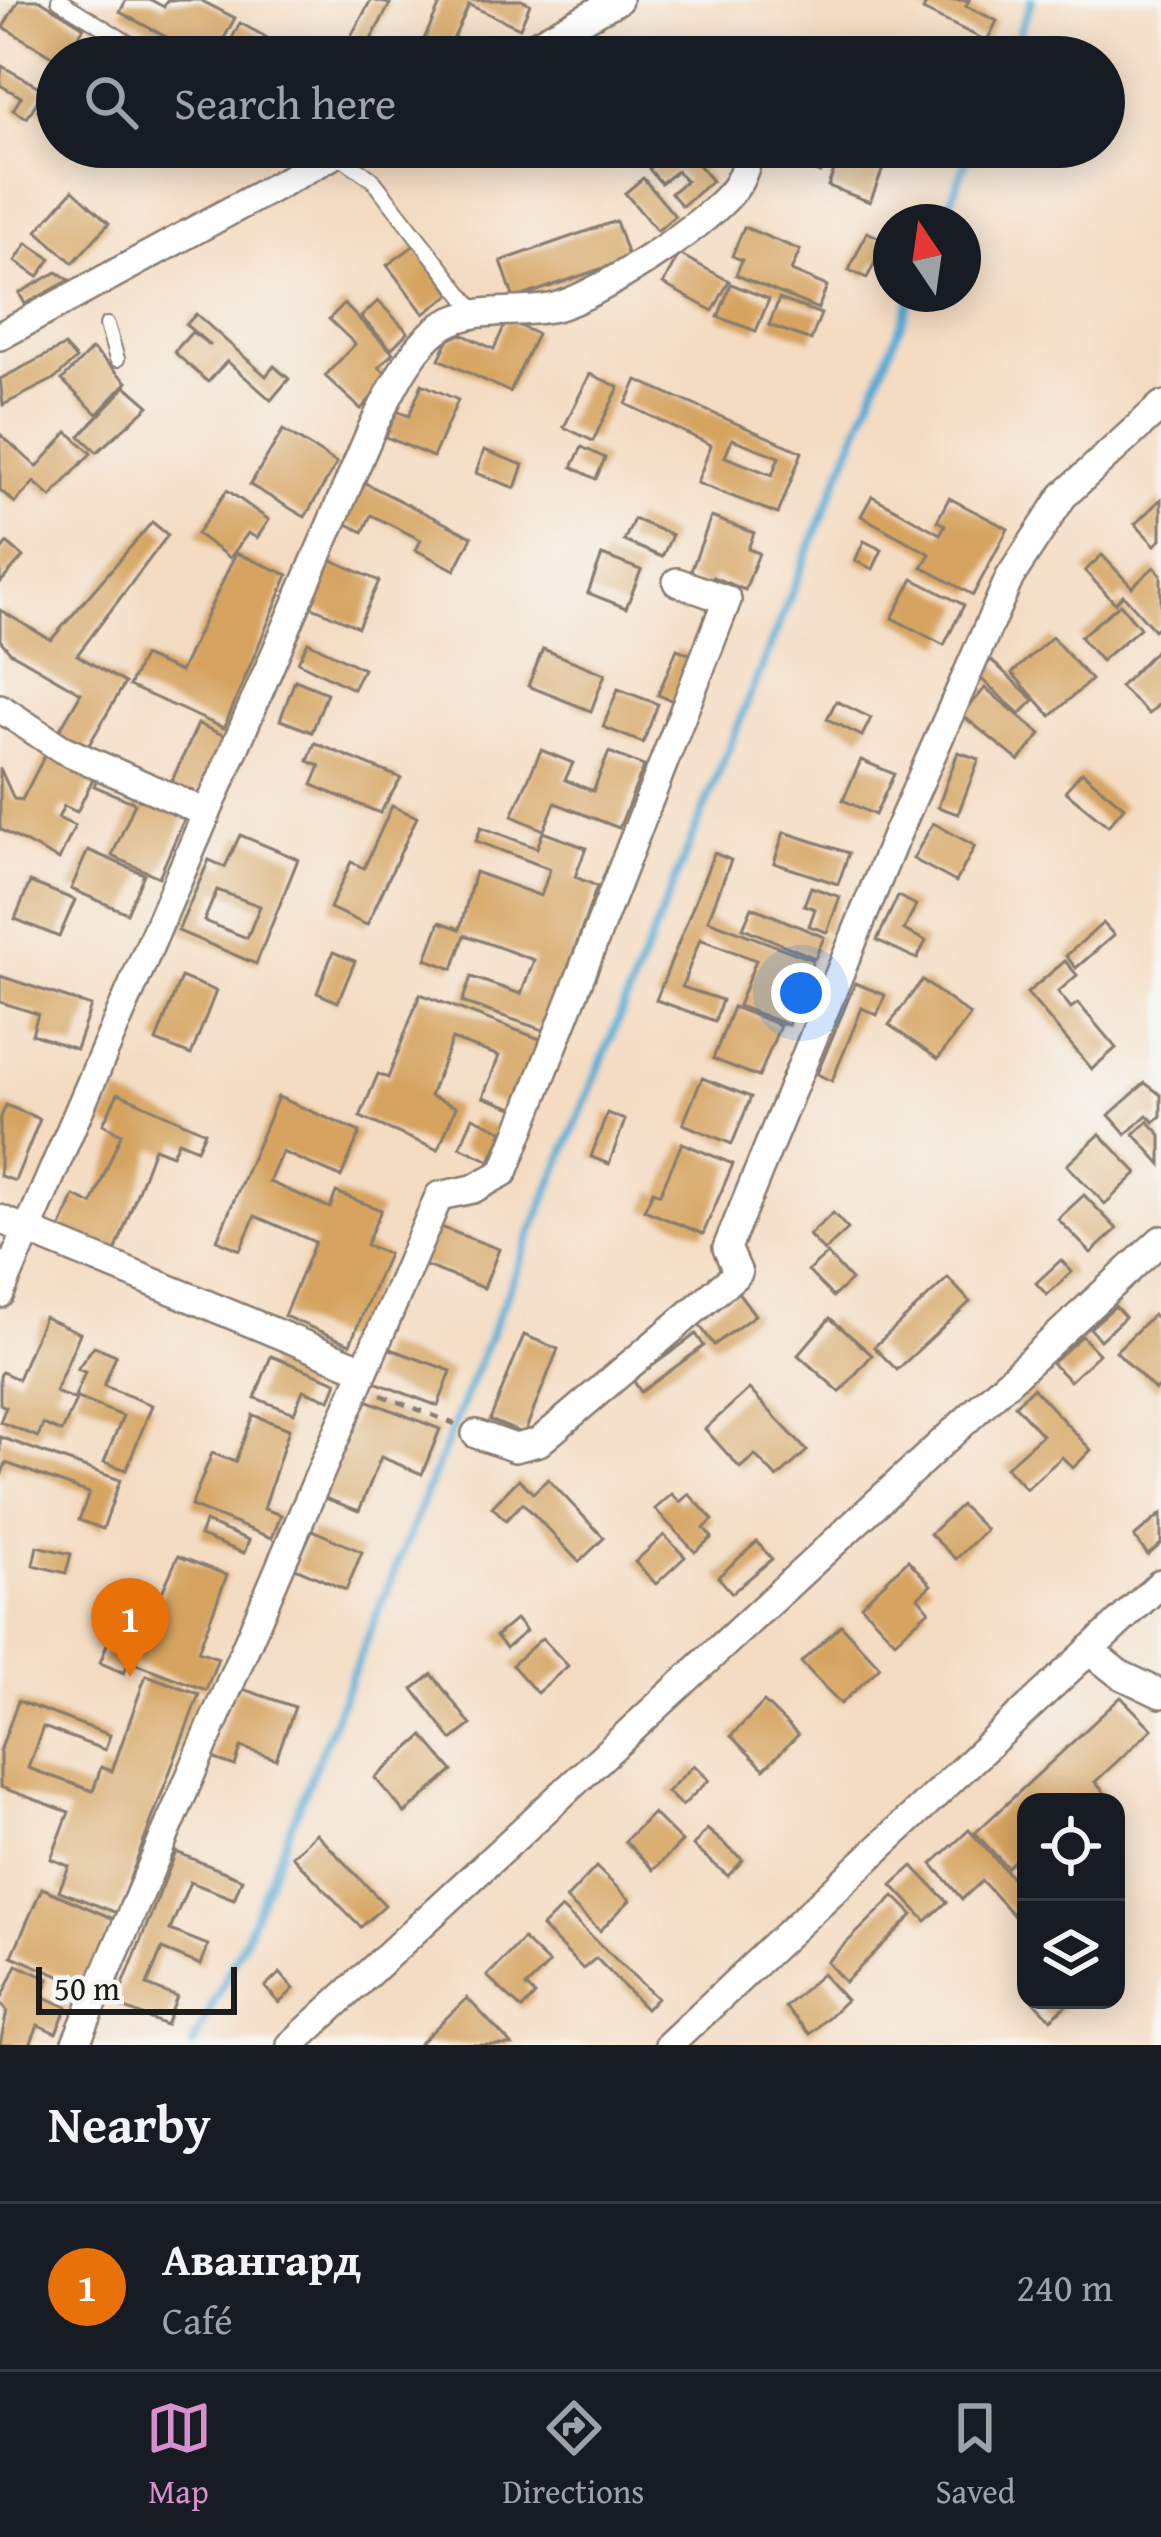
<!DOCTYPE html>
<meta charset="utf-8">
<style>
body{margin:0;font-family:"Gentium Book Plus",serif;background:#242831;color:#f1f3f6}
.controls{position:absolute;right:36px;bottom:36px;display:grid;overflow:hidden;border-radius:24px;box-shadow:0 6px 30px #0003}
.controls button{width:108px;height:108px;display:grid;place-items:center;padding:0;border:0;border-bottom:3px solid #363941;background:#171b24;color:#f1f3f6;font:60px sans-serif}
.compass{position:absolute;left:873px;top:204px;width:108px;height:108px;border-radius:50%;background:#171b24;box-shadow:0 6px 30px #0003;rotate:347deg}
.scale{position:absolute;left:36px;bottom:30px;width:201px;box-sizing:border-box;padding-left:12px;border:6px solid #1c1c1c;border-top:0;font-size:33px;line-height:42px;white-space:nowrap;color:#1c1c1c;-webkit-text-stroke:9px #f6f6f2;paint-order:stroke}
.you{position:absolute;left:801px;top:993px;width:42px;height:42px;margin:-30px;border:9px solid #fff;border-radius:50%;background:#1a73e8;box-shadow:0 0 0 18px #1a73e833}
.badge{display:grid;place-items:center;width:78px;height:78px;border-radius:50%;background:#d690ce;color:#fff;font-size:39px;font-weight:700}
.pin{position:absolute;translate:-50% -99px;filter:drop-shadow(0 3px 6px #0008)}
.pin::after{content:'';position:absolute;top:63px;width:42px;height:36px;background:inherit;clip-path:polygon(0 0,100% 0,50% 100%)}
.list{margin:0;padding:0;list-style:none}
h2{display:flex;justify-content:space-between;align-items:center;height:156px;margin:0;padding:0 48px;font-size:51px}
h2 small{font-size:39px;font-weight:400;color:#9ea1a6}
.list li{display:grid;grid-template-columns:78px 1fr auto;gap:36px;align-items:center;box-sizing:border-box;height:168px;padding:0 48px;border-top:3px solid #363941}
.list b{display:block;font-size:45px;white-space:nowrap}
.list p{margin:0;font-size:39px;white-space:nowrap;color:#9ea1a6}
.list em{font-size:39px;font-style:normal;color:#9ea1a6}
.icon{flex:none;width:66px;height:66px;fill:none;stroke:currentColor;stroke-width:2;stroke-linecap:round;stroke-linejoin:round}
.map{position:relative;flex:none;width:1161px;height:2045px;overflow:hidden}
.search{position:absolute;background:#171b24;box-shadow:0 6px 30px #0003;left:36px;right:36px;top:36px;height:132px;display:flex;align-items:center;gap:30px;box-sizing:border-box;padding:0 42px;border-radius:66px;color:#9ea1a6;font-size:45px}
.sheet{height:324px;background:#171b24}
nav{display:flex;justify-content:space-around;align-items:center;box-sizing:border-box;height:168px;border-top:3px solid #363941;background:#171b24;font-size:33px;color:#9ea1a6}
nav a{display:grid;justify-items:center;gap:6px}
nav .on{color:#d690ce}
.map>svg:first-child{display:block}
.lines{fill:none;stroke-linecap:round;stroke-linejoin:round}
.stream{stroke:#59aad4;stroke-width:8}
.building{fill:#d6a460;fill-rule:evenodd}
.lane-casing{stroke:#887c6f;stroke-width:18}
.street-casing{stroke:#887c6f;stroke-width:32}
.path{stroke:#887c6f;stroke-width:4.5;stroke-dasharray:9 9;stroke-linecap:butt}
.lane{stroke:#fff;stroke-width:14}
.street{stroke:#fff;stroke-width:27}
</style>
<div class="map">
<svg width="1161" height="2045" viewBox="0 0 1161 2045">
<rect width="100%" height="100%" fill="#f6f6f2"/>
<filter id="ink" filterUnits="userSpaceOnUse"><feTurbulence type="fractalNoise" baseFrequency=".00833" numOctaves="2"/><feDisplacementMap in="SourceGraphic" scale="24" xChannelSelector="R" yChannelSelector="G"/><feConvolveMatrix kernelMatrix="1 2 1 2 8 2 1 2 1" color-interpolation-filters="sRGB"/></filter>
<filter id="wash" filterUnits="userSpaceOnUse"><feTurbulence type="fractalNoise" baseFrequency=".004" numOctaves="4" result="noise"/><feDisplacementMap in="SourceGraphic" scale="48" xChannelSelector="R" yChannelSelector="G"/><feGaussianBlur stdDeviation="2.7" result="paint"/><feColorMatrix in="noise" values="0 0 0 0 0 0 0 0 0 0 0 0 0 0 0 0 0 1.4 0 .05"/><feComposite in="paint" operator="in"/></filter>
<g filter="url(#wash)">
<rect width="100%" height="100%" fill="#f4dcc2"/>
<g class="lines">
<g class="stream">
<polyline points="1009,57 1032,0"/>
<polyline points="942,222 972,147"/>
<polyline points="193,2045 247,1934 913,294"/>
</g>
</g>
<g id="blocks">
<g class="building">
<polygon points="19,0 40,0 84,27 66,57 57,59 3,27"/>
<polygon points="126,0 151,0 164,7 167,0 200,0 235,18 214,57 203,57 120,12"/>
<polygon points="371,0 390,4 366,49 349,40"/>
<polygon points="442,0 521,0 530,4 520,28 469,5 445,57 416,57"/>
<polygon points="928,0 969,0 966,6 997,21 987,41 923,10"/>
<polygon points="240,23 266,37 259,50 271,57 222,57"/>
<polygon points="2,66 44,90 27,118 13,110 21,97 0,85"/>
<polygon points="57,75 57,115 55,119 38,110"/>
<polygon points="675,147 683,147 712,181 682,206 671,193 686,181 677,171 661,183 649,169"/>
<polygon points="751,147 831,147 820,173"/>
<polygon points="842,150 884,166 870,202 828,186"/>
<polygon points="643,178 675,216 657,231 625,193"/>
<polygon points="73,190 109,223 73,263 37,231"/>
<polygon points="616,221 629,259 514,299 501,261"/>
<polygon points="744,227 800,250 791,271 827,286 818,309 736,275 742,260 732,256"/>
<polygon points="867,232 891,243 891,267 876,260 867,278 849,270"/>
<polygon points="27,243 51,259 38,277 15,261"/>
<polygon points="415,245 451,294 424,314 387,265"/>
<polygon points="679,254 729,281 713,311 663,284"/>
<polygon points="57,272 70,280 25,304 19,293"/>
<polygon points="731,284 769,299 756,331 718,317"/>
<polygon points="779,299 821,314 811,340 769,325"/>
<polygon points="378,301 408,332 391,349 361,317"/>
<polygon points="344,304 393,353 379,367 390,377 361,409 325,376 355,344 329,319"/>
<polygon points="196,314 266,376 274,366 289,379 271,400 227,361 208,382 174,352 192,332 211,346 186,325"/>
<polygon points="507,320 537,334 510,392 439,359 448,340 461,334 494,349"/>
<polygon points="64,346 76,359 56,378 3,405 0,379"/>
<polygon points="92,349 127,382 97,414 62,380"/>
<polygon points="590,374 619,387 593,441 564,427"/>
<path d="M637,380L802,452L778,514L697,483L711,445L626,404ZM732,439L779,457L772,475L725,457Z"/>
<polygon points="422,384 458,400 433,457 386,437 397,411 409,416"/>
<polygon points="126,386 149,406 97,452 80,436"/>
<polygon points="283,430 337,463 305,517 250,485"/>
<polygon points="68,432 91,453 51,497 34,482 15,503 0,490 0,434 37,467"/>
<polygon points="582,447 605,458 596,479 572,467"/>
<polygon points="484,450 523,465 515,488 476,473"/>
<polygon points="363,482 472,537 455,570 416,550 421,540 371,515 363,532 343,522"/>
<polygon points="227,490 269,520 257,538 248,533 230,558 197,534"/>
<polygon points="872,496 940,534 945,525 937,521 949,498 1008,529 973,595 922,567 930,554 861,516"/>
<polygon points="1161,499 1161,539 1155,545 1135,524"/>
<polygon points="711,517 754,533 748,549 759,553 745,590 713,577 710,587 688,579"/>
<polygon points="634,519 672,535 662,557 624,541"/>
<polygon points="152,522 168,535 77,655 125,683 83,755 55,738 81,693 10,652 0,640 0,610 51,640"/>
<polygon points="864,541 882,550 873,569 855,561"/>
<polygon points="7,543 23,557 0,583 0,552"/>
<polygon points="236,553 288,575 224,728 129,686 143,656 180,672"/>
<polygon points="602,555 641,570 626,608 588,593"/>
<polygon points="1102,555 1132,587 1154,567 1161,574 1161,624 1154,630 1123,595 1115,603 1085,571"/>
<polygon points="327,558 379,581 358,627 306,604"/>
<polygon points="913,579 964,605 944,645 892,618"/>
<polygon points="1120,604 1140,628 1101,661 1080,637"/>
<polygon points="1052,637 1091,680 1051,716 1012,673"/>
<polygon points="308,642 363,669 353,689 298,662"/>
<polygon points="1161,645 1161,702 1149,714 1120,687"/>
<polygon points="543,649 605,674 591,711 528,686"/>
<polygon points="677,649 694,656 676,702 658,695"/>
<polygon points="991,660 1034,700 1020,714 977,675"/>
<polygon points="295,680 327,693 312,732 280,720"/>
<polygon points="985,688 1041,734 1019,761 962,715"/>
<polygon points="618,689 658,704 643,743 603,727"/>
<polygon points="836,701 871,718 862,736 827,719"/>
<polygon points="198,724 225,736 196,799 169,787"/>
<polygon points="315,743 401,778 380,813 312,785 320,766 308,761"/>
<polygon points="541,750 573,763 565,780 593,791 609,752 644,766 619,828 555,803 544,830 512,816"/>
<polygon points="958,752 979,759 958,814 938,807"/>
<polygon points="45,755 93,779 77,812 64,806 58,818 75,826 59,860 0,829 0,768 14,799 22,800"/>
<polygon points="861,760 894,774 875,815 843,800"/>
<polygon points="101,770 189,808 159,877 112,856 135,803 94,786"/>
<polygon points="1082,772 1124,807 1108,826 1065,791"/>
<polygon points="392,806 417,817 367,925 330,908 351,862 364,868"/>
<polygon points="933,823 975,846 956,882 913,859"/>
<polygon points="481,827 537,848 543,832 586,848 575,877 597,886 546,1031 462,1002 471,977 521,994 534,960 465,935 453,969 426,959 440,922 460,929 475,872 541,896 550,869 476,841"/>
<polygon points="784,832 849,853 838,884 774,863"/>
<path d="M240,835L298,859L256,964L178,931L209,860L225,867ZM217,890L260,906L247,938L204,921Z"/>
<polygon points="88,850 144,874 127,913 71,889"/>
<polygon points="714,853 731,860 708,920 813,960 788,1025 738,1006 756,960 700,939 682,987 722,1000 715,1021 656,1000"/>
<polygon points="30,882 75,900 59,937 15,919"/>
<polygon points="811,887 840,897 827,932 809,926 815,909 804,905"/>
<polygon points="898,896 916,905 904,930 926,941 917,959 877,940"/>
<polygon points="752,907 824,937 815,958 743,928"/>
<polygon points="1103,923 1114,935 1076,968 1066,956"/>
<polygon points="333,952 355,961 338,1002 317,993"/>
<polygon points="1065,961 1077,975 1058,992 1071,1008 1078,1003 1116,1048 1092,1069 1027,993"/>
<polygon points="0,976 91,1006 76,1049 32,1034 38,1014 0,1002"/>
<polygon points="181,977 216,991 191,1055 156,1041"/>
<polygon points="922,980 970,1015 938,1059 889,1025"/>
<polygon points="855,983 885,995 877,1015 862,1008 832,1081 817,1074"/>
<polygon points="420,994 543,1040 516,1109 483,1097 499,1056 452,1039 430,1096 456,1107 438,1150 360,1117 378,1074 388,1078"/>
<polygon points="733,1007 780,1025 759,1077 713,1059"/>
<polygon points="702,1078 751,1097 732,1144 683,1124"/>
<polygon points="1145,1083 1161,1095 1161,1116 1154,1122 1147,1115 1126,1134 1109,1115"/>
<polygon points="118,1093 205,1132 197,1149 178,1141 172,1155 154,1148 114,1255 59,1232 74,1196 92,1204 121,1134 103,1124"/>
<polygon points="278,1097 360,1132 341,1177 282,1152 269,1182 330,1208 336,1192 381,1210 366,1245 388,1254 350,1344 284,1316 315,1242 255,1216 240,1250 217,1240"/>
<polygon points="6,1105 40,1119 15,1181 0,1176 0,1120"/>
<polygon points="607,1113 625,1120 609,1164 591,1157"/>
<polygon points="473,1117 503,1131 490,1161 460,1147"/>
<polygon points="1148,1121 1161,1135 1161,1164 1134,1134"/>
<polygon points="1100,1134 1137,1173 1105,1204 1067,1165"/>
<polygon points="682,1143 733,1164 703,1234 644,1210 653,1191 660,1194"/>
<polygon points="1084,1195 1117,1229 1091,1253 1058,1219"/>
<polygon points="833,1213 848,1229 824,1251 809,1235"/>
<polygon points="435,1225 499,1249 484,1288 420,1264"/>
<polygon points="827,1254 851,1280 833,1297 808,1271"/>
<polygon points="1061,1260 1072,1272 1047,1295 1036,1283"/>
<polygon points="948,1278 970,1302 897,1370 874,1347"/>
<polygon points="738,1292 755,1315 714,1345 697,1322"/>
<polygon points="1115,1306 1125,1317 1100,1340 1090,1328"/>
<polygon points="1153,1315 1161,1323 1161,1385 1155,1390 1116,1351"/>
<polygon points="44,1317 80,1333 55,1392 76,1400 62,1432 43,1424 38,1437 0,1422 6,1407 0,1404 0,1376 2,1372 18,1379"/>
<polygon points="830,1318 872,1355 840,1392 798,1355"/>
<polygon points="696,1334 704,1346 641,1392 633,1380"/>
<polygon points="524,1335 558,1349 524,1434 490,1420"/>
<polygon points="1082,1336 1099,1354 1070,1381 1052,1363"/>
<polygon points="94,1346 116,1355 104,1386 152,1405 126,1470 104,1462 123,1416 75,1397 85,1372 77,1369"/>
<polygon points="382,1346 451,1371 438,1406 369,1380"/>
<polygon points="271,1356 337,1382 330,1400 303,1390 294,1413 255,1398"/>
<polygon points="1033,1388 1091,1450 1073,1468 1062,1457 1026,1489 1006,1467 1042,1435 1015,1405"/>
<polygon points="749,1389 807,1451 777,1478 755,1455 740,1468 705,1429"/>
<polygon points="361,1398 440,1429 422,1474 381,1457 359,1511 322,1497"/>
<polygon points="253,1415 289,1429 264,1509 281,1515 272,1538 191,1506 212,1453 235,1462"/>
<polygon points="0,1437 120,1480 103,1529 79,1520 89,1493 6,1463 0,1479"/>
<polygon points="519,1479 533,1493 548,1479 604,1538 579,1562 523,1503 506,1520 492,1507"/>
<polygon points="672,1494 680,1502 689,1494 713,1520 704,1528 712,1537 695,1552 655,1509"/>
<polygon points="961,1505 986,1530 956,1559 930,1534"/>
<polygon points="1161,1514 1161,1544 1148,1555 1134,1537"/>
<polygon points="205,1522 249,1540 244,1553 200,1536"/>
<polygon points="312,1530 362,1552 346,1590 295,1568"/>
<polygon points="664,1535 685,1557 656,1584 635,1562"/>
<polygon points="757,1542 772,1559 732,1593 718,1577"/>
<polygon points="37,1546 71,1554 66,1573 33,1565"/>
<polygon points="178,1556 227,1575 198,1651 218,1658 206,1690 129,1661 124,1673 100,1663 116,1620 145,1631"/>
<polygon points="908,1560 931,1585 918,1597 929,1610 895,1641 861,1605"/>
<polygon points="516,1619 526,1631 506,1648 496,1636"/>
<polygon points="841,1625 880,1667 841,1704 801,1662"/>
<polygon points="542,1638 568,1666 537,1693 512,1665"/>
<polygon points="432,1674 471,1725 452,1740 413,1689"/>
<polygon points="146,1675 199,1694 117,1913 59,1891 69,1866 51,1859 69,1812 0,1787 0,1751 18,1701 110,1735 105,1750 43,1727 28,1768 93,1791 101,1767 112,1771"/>
<polygon points="237,1687 295,1707 276,1759 241,1747 235,1766 212,1758"/>
<polygon points="1121,1697 1152,1729 1095,1782 1113,1802 1026,1802 1026,1850 1007,1867 975,1833"/>
<polygon points="764,1702 798,1735 764,1769 731,1736"/>
<polygon points="423,1736 453,1771 405,1813 375,1778"/>
<polygon points="694,1765 709,1780 682,1806 667,1792"/>
<polygon points="653,1813 682,1842 653,1870 625,1841"/>
<polygon points="707,1829 743,1860 728,1876 693,1846"/>
<polygon points="969,1830 1026,1893 1024,1927 982,1881 962,1899 932,1864"/>
<polygon points="316,1833 385,1905 361,1927 292,1856"/>
<polygon points="176,1852 242,1879 234,1899 190,1882 170,1930 208,1945 201,1965 162,1949 147,1985 177,1997 166,2025 115,2005"/>
<polygon points="913,1866 947,1902 926,1921 892,1885"/>
<polygon points="596,1867 630,1900 600,1931 566,1899"/>
<polygon points="42,1888 114,1919 85,1987 12,1956"/>
<polygon points="894,1896 913,1915 845,1982 827,1962"/>
<polygon points="561,1908 657,1998 646,2009 596,1958 583,1969 542,1927"/>
<polygon points="523,1939 549,1964 526,1987 535,1995 522,2009 487,1976"/>
<polygon points="17,1965 49,1979 42,1996 67,2007 56,2033 38,2025 30,2045 0,2045 7,2011 0,2002"/>
<polygon points="280,1973 294,1989 279,2003 265,1987"/>
<polygon points="822,1974 846,2000 810,2034 785,2007"/>
<polygon points="467,1998 512,2045 418,2045"/>
<polygon points="1033,2000 1072,2000 1051,2019"/>
</g>
</g>
</g>
<g filter="url(#ink)">
<use href="#blocks" fill-opacity="0" stroke="#887c6f" stroke-width="3"/>
<g class="lines">
<defs>
<g id="lane">
<polyline points="59,0 151,57"/>
<polyline points="337,154 373,180 475,311"/>
<polyline points="107,325 117,359"/>
</g>
<g id="street">
<polyline points="513,57 618,0"/>
<polyline points="0,336 348,147"/>
<polyline points="0,708 62,749 204,812"/>
<polyline points="0,1219 363,1369"/>
<path d="M0,1294L374,424C391,392 411,346 442,326C478,305 511,315 550,308C592,301 708,224 734,189C743,178 747,160 752,147"/>
<polyline points="476,1434 515,1448 539,1442 738,1273 727,1248 895,838 1010,577 1063,496 1161,406"/>
<polyline points="1089,1650 1119,1674 1161,1694"/>
<polyline points="75,2045 439,1196 473,1189 504,1172 727,600 677,582"/>
<polyline points="291,2045 1161,1240"/>
<polyline points="669,2045 1161,1583"/>
</g>
</defs>
<use href="#lane" class="lane-casing"/>
<use href="#street" class="street-casing"/>
<polyline class="path" points="381,1395 455,1424"/>
<use href="#lane" class="lane"/>
<use href="#street" class="street"/>
</g>
</g>
</svg>
<div class="controls">
<button><svg class="icon" aria-label="locate" viewBox="0 0 24 24"><circle cx="12" cy="12" r="6"/><path d="M12 2v4M12 18v4M2 12h4M18 12h4"/></svg></button>
<button><svg class="icon" aria-label="layers" viewBox="0 0 24 24"><path d="M12 4l9 5-9 5-9-5zM3 14l9 5 9-5"/></svg></button>
</div>
<svg class="compass" viewBox="-18 -18 36 36"><path d="M0-13l5 13h-10z" fill="#e53935"/><path d="M0 13l5-13h-10z" fill="#9ea1a6"/></svg>
<div class="scale">50 m</div>
<div class="you"></div>
<div class="pin badge" style="left:130px;top:1677px;background:#e8710a">1</div>
<div class="search"><svg class="icon" aria-label="search" viewBox="0 0 24 24"><circle cx="10" cy="10" r="6"/><path d="M15 15l6 6"/></svg>Search here</div>
</div>
<section class="sheet">
<h2>Nearby<small></small></h2>
<ul class="list">
<li><span class="badge" style="background:#e8710a">1</span><div><b>Авангард</b><p>Café</p></div><em>240 m</em></li>
</ul>
</section>
<nav>
<a class="on"><svg class="icon" aria-label="map" viewBox="0 0 24 24"><path d="M3 6l6-2 6 2 6-2v14l-6 2-6-2-6 2zM9 4v14M15 6v14"/></svg>Map</a>
<a><svg class="icon" aria-label="directions" viewBox="0 0 24 24"><path d="M12 3l9 9-9 9-9-9zM9 14v-3h6M13 9l2 2-2 2"/></svg>Directions</a>
<a><svg class="icon" aria-label="saved" viewBox="0 0 24 24"><path d="M7 4h10v16l-5-4-5 4z"/></svg>Saved</a>
</nav>
